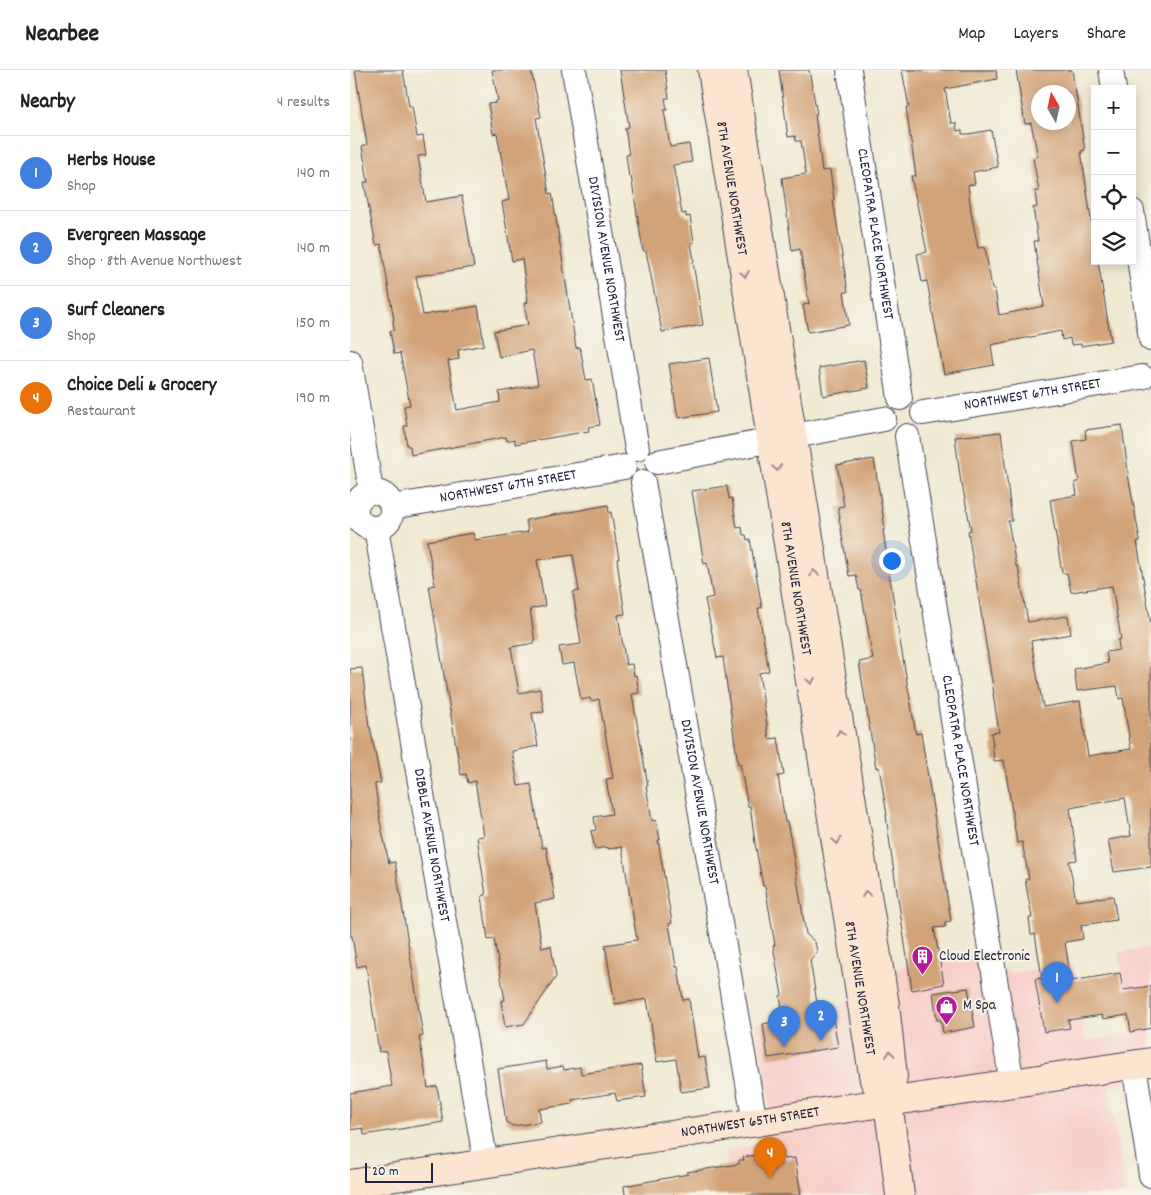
<!DOCTYPE html>
<meta charset="utf-8">
<style>
body{margin:0;font-family:Dekko,sans-serif;background:#f2f2f2;color:#222}
.controls{position:absolute;right:15px;top:15px;display:grid;overflow:hidden;border-radius:0px;box-shadow:0 2px 12px #0003}
.controls button{width:45px;height:45px;display:grid;place-items:center;padding:0;border:0;border-bottom:1px solid #e0e0e0;background:#fff;color:#222;font:25px sans-serif}
.compass{position:absolute;left:681px;top:15px;width:45px;height:45px;border-radius:50%;background:#fff;box-shadow:0 2px 12px #0003;rotate:351deg}
.scale{position:absolute;left:15px;bottom:12px;width:68px;box-sizing:border-box;padding-left:5px;border:2px solid #22223b;border-top:0;font-size:14px;line-height:18px;white-space:nowrap;color:#22223b;-webkit-text-stroke:4px #f7f3e8;paint-order:stroke}
.you{position:absolute;left:541px;top:490px;width:18px;height:18px;margin:-12px;border:4px solid #fff;border-radius:50%;background:#1a73e8;box-shadow:0 0 0 8px #1a73e833}
.badge{display:grid;place-items:center;width:32px;height:32px;border-radius:50%;background:#7c3aed;color:#fff;font-size:16px;font-weight:700}
.pin{position:absolute;translate:-50% -41px;filter:drop-shadow(0 1px 2px #0008)}
.pin::after{content:'';position:absolute;top:26px;width:18px;height:15px;background:inherit;clip-path:polygon(0 0,100% 0,50% 100%)}
.list{margin:0;padding:0;list-style:none}
h2{display:flex;justify-content:space-between;align-items:center;height:65px;margin:0;padding:0 20px;font-size:21px}
h2 small{font-size:16px;font-weight:400;color:#767676}
.list li{display:grid;grid-template-columns:32px 1fr auto;gap:15px;align-items:center;box-sizing:border-box;height:75px;padding:0 20px;border-top:1px solid #e0e0e0}
.list b{display:block;font-size:19px;white-space:nowrap}
.list p{margin:0;font-size:16px;white-space:nowrap;color:#767676}
.list em{font-size:16px;font-style:normal;color:#767676}
.icon{flex:none;width:28px;height:28px;fill:none;stroke:currentColor;stroke-width:2;stroke-linecap:round;stroke-linejoin:round}
.map{position:relative;flex:none;width:801px;height:1125px;overflow:hidden}
header{display:flex;align-items:center;gap:30px;box-sizing:border-box;height:70px;padding:0 25px;background:#fff;border-bottom:1px solid #e0e0e0}
header strong{font-size:24px}
nav{display:flex;gap:28px;margin-inline-start:auto;font-size:18px}
main{display:flex}
aside{flex:1;background:#fff}
.map>svg:first-child{display:block}
.built{fill:#f7d0ca}
.building{fill:#d2a378;fill-rule:evenodd}
.lines{fill:none;stroke-linecap:round;stroke-linejoin:round}
.street-casing{stroke:#414052;stroke-width:26}
.secondary-casing{stroke:#414052;stroke-width:30}
.street{stroke:#fff;stroke-width:24}
.secondary{stroke:#fce5d0;stroke-width:28}
.oneway{stroke:#9a8d8d}
.labels{text-anchor:middle;dominant-baseline:central;stroke-width:4;stroke-linejoin:round;paint-order:stroke}
.street-label{font-size:15px;fill:#22223b;stroke:#f7f3e8}
.poi-label{font-size:15px;fill:#22223b;stroke:#f7f3e8;text-anchor:start}
</style>
<header>
<strong>Nearbee</strong>
<nav><a>Map</a><a>Layers</a><a>Share</a></nav>
</header>
<main>
<aside>
<h2>Nearby<small>4 results</small></h2>
<ul class="list">
<li><span class="badge" style="background:#3f7fe0">1</span><div><b>Herbs House</b><p>Shop</p></div><em>140 m</em></li>
<li><span class="badge" style="background:#3f7fe0">2</span><div><b>Evergreen Massage</b><p>Shop · 8th Avenue Northwest</p></div><em>140 m</em></li>
<li><span class="badge" style="background:#3f7fe0">3</span><div><b>Surf Cleaners</b><p>Shop</p></div><em>150 m</em></li>
<li><span class="badge" style="background:#e8710a">4</span><div><b>Choice Deli &amp; Grocery</b><p>Restaurant</p></div><em>190 m</em></li>
</ul>
</aside>
<div class="map">
<svg width="801" height="1125" viewBox="0 0 801 1125">
<rect width="100%" height="100%" fill="#f7f3e8"/>
<filter id="ink" filterUnits="userSpaceOnUse"><feTurbulence type="fractalNoise" baseFrequency=".02" numOctaves="2"/><feDisplacementMap in="SourceGraphic" scale="10" xChannelSelector="R" yChannelSelector="G"/><feConvolveMatrix kernelMatrix="1 2 1 2 8 2 1 2 1" color-interpolation-filters="sRGB"/></filter>
<filter id="wash" filterUnits="userSpaceOnUse"><feTurbulence type="fractalNoise" baseFrequency=".0096" numOctaves="4" result="noise"/><feDisplacementMap in="SourceGraphic" scale="20" xChannelSelector="R" yChannelSelector="G"/><feGaussianBlur stdDeviation="1.12" result="paint"/><feColorMatrix in="noise" values="0 0 0 0 0 0 0 0 0 0 0 0 0 0 0 0 0 1.4 0 .05"/><feComposite in="paint" operator="in"/></filter>
<g filter="url(#wash)">
<rect width="100%" height="100%" fill="#f0ead3"/>
<polygon class="built" points="801,877 801,1011 759,1017 776,1125 382,1125 375,1080 425,1072 406,953 482,941 555,895 615,886 662,903 723,895 735,971 783,964 769,882"/>
<g id="blocks">
<g class="building">
<polygon points="5,0 53,0 59,36 62,36 67,67 73,66 76,85 68,86 76,132 112,126 124,197 66,206 73,245 128,236 134,275 108,280 109,289 98,291 107,340 150,332 149,322 188,315 182,280 149,287 144,261 178,255 174,233 178,232 172,189 162,191 152,132 159,130 147,63 143,64 138,34 146,33 146,31 148,30 142,0 181,0 191,47 186,48 199,124 202,123 226,278 230,277 236,310 242,309 250,355 238,357 239,361 165,374 165,369 157,371 156,367 61,385 60,376 57,376 54,356 57,356 54,336 60,335 50,283 44,284 40,261 44,260 43,250 44,250 31,174 26,175 14,112 18,112 12,76 17,75"/>
<polygon points="270,0 315,0 319,28 315,28 317,40 314,40 320,77 339,74 342,92 323,95 332,144 336,143 336,147 340,146 344,172 341,173 344,191 343,192 353,255 312,262 296,181 293,181 281,106 279,107 276,85 279,85 275,58 279,57"/>
<polygon points="429,0 459,0 467,44 465,44 472,101 480,100 484,130 483,130 498,222 494,222 499,255 458,262 453,235 459,234 450,179 442,181 432,108 456,104 451,71 446,71 445,66 438,67"/>
<path d="M552,0H646L647,9L595,19L601,53H606L607,61L612,60V64H619L641,60L648,97L623,102L625,114L618,115L621,142L628,178L635,177L642,219H645L649,245L694,236L684,171H688L683,138L687,137L685,121H689L683,88L688,86L681,53L675,54L666,0H722L735,80L731,81L743,163L745,162V191H748L761,271L731,276V274L721,275L720,268L712,270L711,261L641,275L644,295L594,304L577,211L572,212L567,184L577,182L561,106H566L556,37H559ZM688,22H718V52H688Z"/>
<polygon points="359,288 367,342 328,348 319,294"/>
<polygon points="514,290 519,318 473,326 469,298"/>
<polygon points="772,355 779,410 790,471 787,472 801,555 801,797 764,802 758,770 781,766 775,728 720,738 727,790 719,791 726,831 763,826 767,850 731,855 733,869 715,872 721,911 770,903 773,920 801,916 801,958 781,962 778,945 753,949 752,945 718,950 720,958 694,962 685,909 692,908 685,864 681,865 679,848 682,848 675,809 679,809 672,772 667,773 654,690 644,691 642,675 643,675 641,663 649,662 643,624 644,624 618,461 621,460 612,414 611,414 605,367 651,362 662,451 658,451 666,496 668,496 678,552 718,546 721,564 681,571 693,637 730,631 738,686 781,679 773,628 769,629 767,616 727,621 724,599 758,593 756,582 769,580 768,570 771,569 762,516 721,522 717,503 712,503 700,430 727,425 725,412 729,412 723,371 736,369 735,360"/>
<polygon points="524,389 535,459 533,460 539,502 549,565 566,664 571,663 601,851 595,852 595,857 584,858 594,914 562,920 542,789 536,745 537,745 529,697 526,698 509,592 523,589 511,520 509,520 506,505 499,506 489,448 490,448 488,437 494,436 487,395"/>
<polygon points="377,416 379,429 382,428 387,458 392,457 393,465 396,465 397,470 400,469 412,538 408,538 419,601 409,603 419,669 428,668 434,705 428,706 435,752 437,752 441,772 456,864 465,872 467,882 460,890 469,945 482,943 488,977 418,988 413,954 434,950 430,926 432,925 423,876 425,875 415,816 413,816 405,773 400,736 398,737 390,694 388,695 373,587 367,588 355,529 363,527 357,493 354,494 342,421"/>
<polygon points="258,435 259,443 261,442 269,489 267,489 269,505 275,544 268,545 276,595 282,594 284,606 286,605 289,623 282,624 298,716 296,716 302,751 306,750 310,770 308,770 322,853 319,854 326,897 328,897 333,930 339,929 348,988 355,987 360,1018 331,1022 326,989 307,992 297,929 265,934 255,875 287,870 272,777 258,779 258,777 245,779 241,761 246,760 244,747 262,744 256,709 263,708 249,629 241,631 240,628 231,630 224,593 212,595 209,577 231,574 223,522 229,521 223,485 187,490 195,536 180,539 185,573 161,577 169,623 190,619 194,642 182,643 188,676 162,681 168,716 181,714 192,778 196,777 205,829 185,833 192,878 201,876 206,907 174,954 155,957 151,931 155,930 144,869 138,870 132,826 136,825 127,767 134,766 125,711 118,713 116,704 111,705 79,516 85,515 77,471 123,463 125,470 178,462 176,450"/>
<polygon points="12,598 19,657 20,657 31,713 25,714 25,716 30,747 29,747 39,793 45,792 73,966 69,967 78,1018 87,1016 93,1052 14,1065 13,1058 0,1060 0,1023 42,1016 36,981 29,982 16,895 7,897 2,866 0,866 0,599"/>
<polygon points="618,918 625,957 593,963 591,950 587,950 583,923"/>
<polygon points="196,991 197,999 213,996 214,1000 230,997 231,1004 291,995 296,1027 267,1031 265,1023 222,1030 223,1034 189,1039 191,1052 163,1056 156,1052 148,999"/>
<polygon points="433,1081 434,1089 445,1088 451,1125 275,1125 274,1116 338,1104 337,1102 389,1094 389,1090 394,1090 393,1087"/>
</g>
</g>
</g>
<g filter="url(#ink)">
<use href="#blocks" fill-opacity="0" stroke="#414052" stroke-width="1"/>
<g class="lines">
<defs>
<g id="street">
<path id="s1" d="M224,0L287,379"/>
<path id="s2" d="M499,0L550,328"/>
<polyline points="761,0 764,19"/>
<polyline points="782,141 801,269"/>
<polyline points="0,292 21,421"/>
<path id="s3" d="M573,343L792,307"/>
<path id="s4" d="M557,366L662,1014"/>
<polyline points="307,392 534,349"/>
<path id="s5" d="M293,412L405,1053"/>
<circle cx="24" cy="440" r="18"/>
<path id="s6" d="M42,437L274,397"/>
<path id="s7" d="M26,458L136,1094"/>
<polyline points="784,995 801,1105"/>
</g>
<g id="secondary">
<path id="s8" d="M362,0L524,1010L538,1032"/>
<polyline points="383,0 535,935 543,1006 538,1032 550,1125"/>
<path id="s9" d="M0,1114L801,992"/>
</g>
</defs>
<use href="#street" class="street-casing"/>
<use href="#secondary" class="secondary-casing"/>
<use href="#street" class="street"/>
<use href="#secondary" class="secondary"/>
</g>
<defs><path id="oneway-chevron" d="M-2-3.5L2.5 0L-2 3.5" fill="none" stroke-width="1.6" stroke-linecap="round" stroke-linejoin="round" transform="scale(1.25)"/></defs>
<g class="oneway">
<use href="#oneway-chevron" transform="translate(395 204) rotate(81)"/>
<use href="#oneway-chevron" transform="translate(427 398) rotate(81)"/>
<use href="#oneway-chevron" transform="translate(464 503) rotate(-99)"/>
<use href="#oneway-chevron" transform="translate(461 611) rotate(81)"/>
<use href="#oneway-chevron" transform="translate(490 663) rotate(-99)"/>
<use href="#oneway-chevron" transform="translate(487 771) rotate(81)"/>
<use href="#oneway-chevron" transform="translate(516 824) rotate(-99)"/>
<use href="#oneway-chevron" transform="translate(540 984) rotate(-97)"/>
</g>
</g>
<defs>
<symbol id="building-pin" viewBox="-11 -11 22 30"><path d="M0 17L-7.5 6A9.5 9.5 0 1 1 7.5 6Z" fill="#b5179e" stroke="#f7f3e8"/><path d="M-4-6H4V6H1V3H-1V6H-4ZM-2.5-4.3h1.7v1.8h-1.7ZM.8-4.3h1.7v1.8H.8ZM-2.5-1h1.7V.8h-1.7ZM.8-1h1.7V.8H.8Z" fill="#fff"/></symbol>
<symbol id="shop-pin" viewBox="-11 -11 22 30"><path d="M0 17L-7.5 6A9.5 9.5 0 1 1 7.5 6Z" fill="#b5179e" stroke="#f7f3e8"/><path d="M-5-2.5h2.3a2.7 3.5 0 0 1 5.4 0H5L5.5 6h-11ZM-1.5-2.5h3a1.5 2.3 0 0 0-3 0Z" fill="#fff"/></symbol>
</defs>
<g fill-rule="evenodd">
<use href="#building-pin" x="560" y="874" width="25" height="34"/>
<use href="#shop-pin" x="584" y="924" width="25" height="34"/>
</g>
<g class="labels">
<g class="street-label">
<text stroke="none"><textPath href="#s8" startOffset="120">8TH AVENUE NORTHWEST</textPath></text>
<text stroke="none"><textPath href="#s2" startOffset="166">CLEOPATRA PLACE NORTHWEST</textPath></text>
<text stroke="none"><textPath href="#s1" startOffset="192">DIVISION AVENUE NORTHWEST</textPath></text>
<text stroke="none"><textPath href="#s3" startOffset="111">NORTHWEST 67TH STREET</textPath></text>
<text stroke="none"><textPath href="#s6" startOffset="118">NORTHWEST 67TH STREET</textPath></text>
<text stroke="none"><textPath href="#s8" startOffset="525">8TH AVENUE NORTHWEST</textPath></text>
<text stroke="none"><textPath href="#s4" startOffset="329">CLEOPATRA PLACE NORTHWEST</textPath></text>
<text stroke="none"><textPath href="#s5" startOffset="325">DIVISION AVENUE NORTHWEST</textPath></text>
<text stroke="none"><textPath href="#s7" startOffset="322">DIBBLE AVENUE NORTHWEST</textPath></text>
<text stroke="none"><textPath href="#s8" startOffset="930">8TH AVENUE NORTHWEST</textPath></text>
<text stroke="none"><textPath href="#s9" startOffset="405">NORTHWEST 65TH STREET</textPath></text>
</g>
<g class="poi-label">
<text x="589" y="887">Cloud Electronic</text>
<text x="613" y="936">M Spa</text>
</g>
</g>
</svg>
<div class="controls">
<button>+</button>
<button>−</button>
<button><svg class="icon" aria-label="locate" viewBox="0 0 24 24"><circle cx="12" cy="12" r="6"/><path d="M12 2v4M12 18v4M2 12h4M18 12h4"/></svg></button>
<button><svg class="icon" aria-label="layers" viewBox="0 0 24 24"><path d="M12 4l9 5-9 5-9-5zM3 14l9 5 9-5"/></svg></button>
</div>
<svg class="compass" viewBox="-18 -18 36 36"><path d="M0-13l5 13h-10z" fill="#e53935"/><path d="M0 13l5-13h-10z" fill="#767676"/></svg>
<div class="scale">20 m</div>
<div class="you"></div>
<div class="pin badge" style="left:707px;top:933px;background:#3f7fe0">1</div>
<div class="pin badge" style="left:471px;top:971px;background:#3f7fe0">2</div>
<div class="pin badge" style="left:434px;top:977px;background:#3f7fe0">3</div>
<div class="pin badge" style="left:420px;top:1108px;background:#e8710a">4</div>
</div>
</main>
